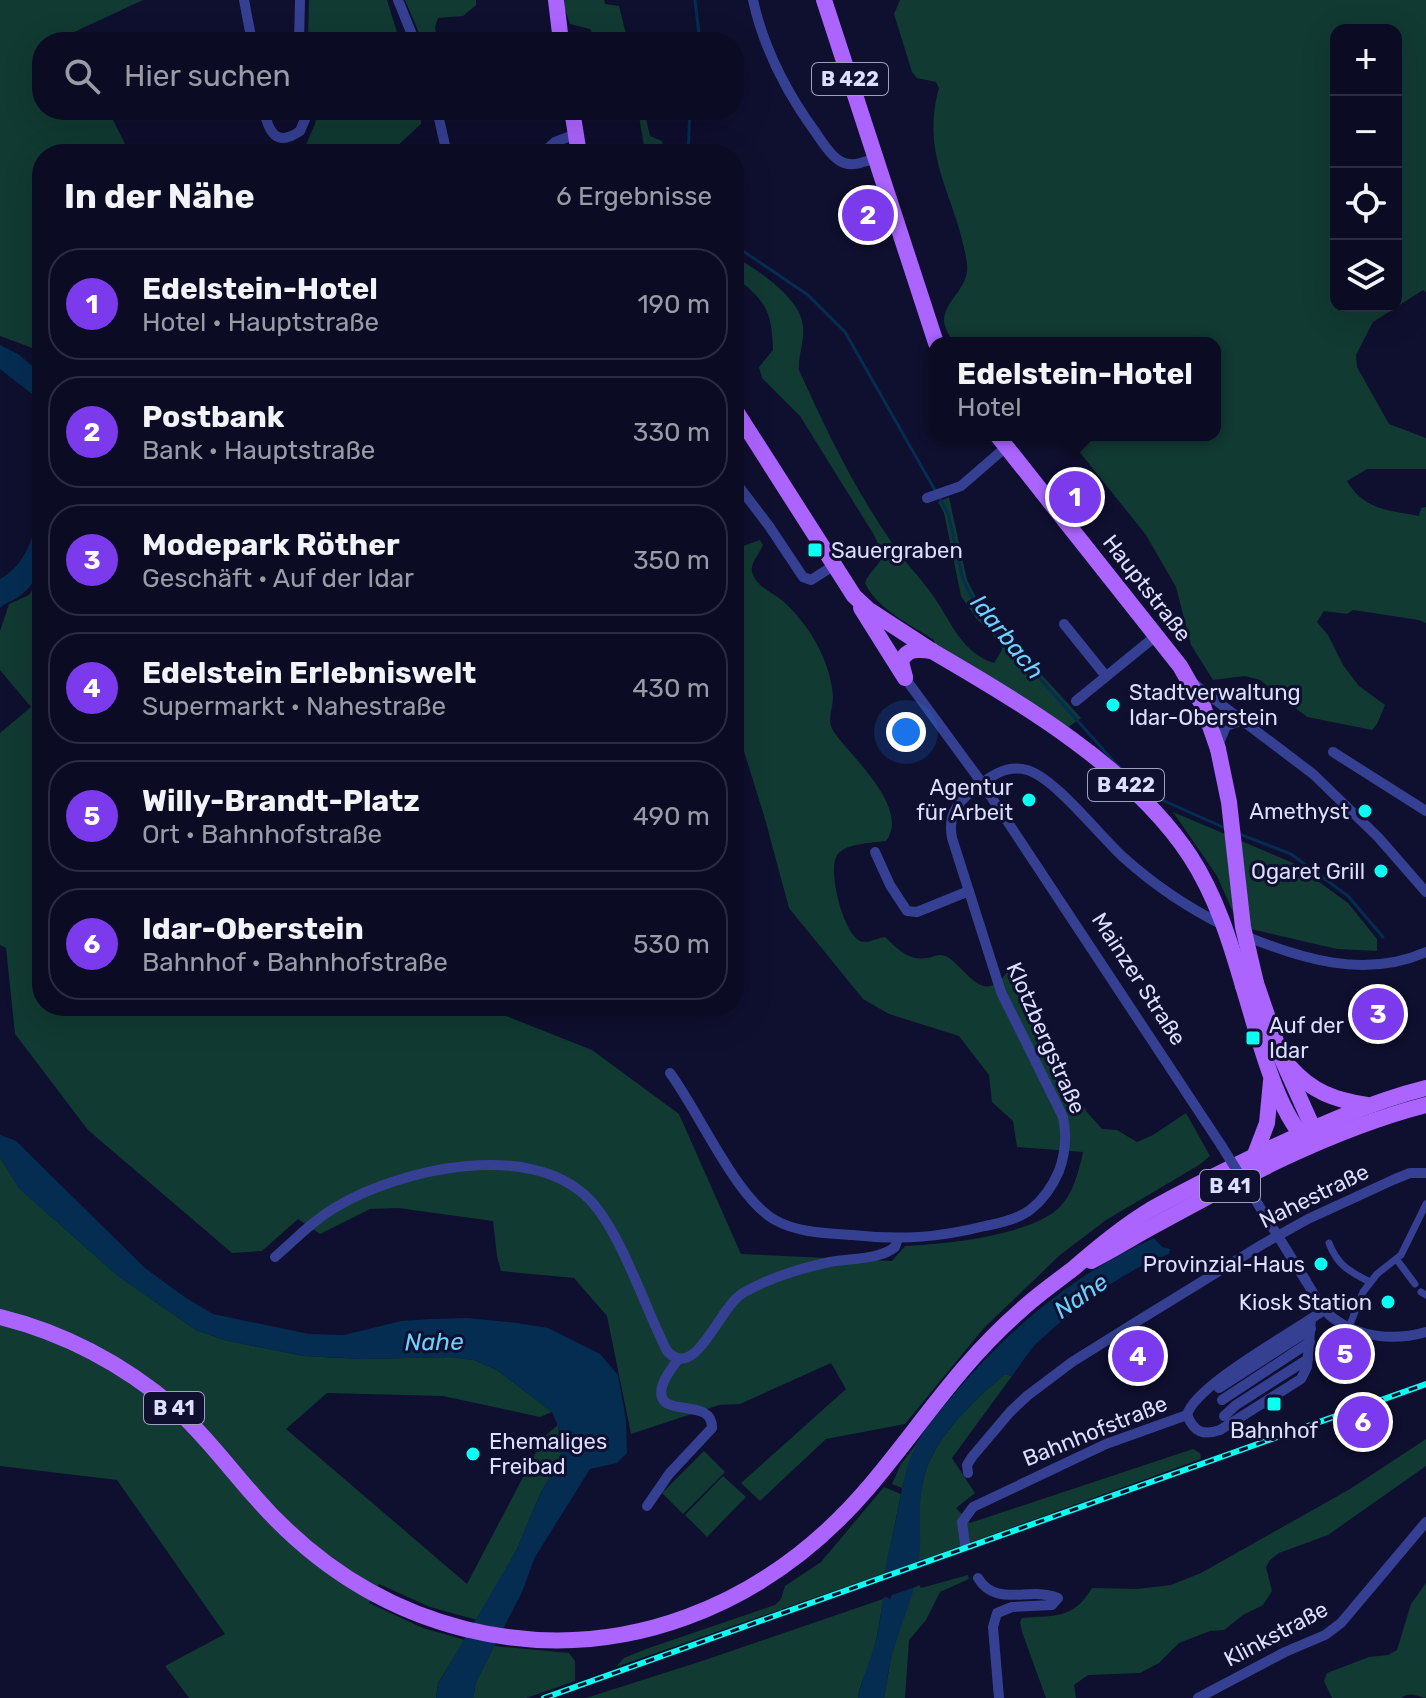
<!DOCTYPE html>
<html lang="de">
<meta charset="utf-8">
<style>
body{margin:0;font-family:Rubik,sans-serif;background:#14142b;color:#f1f3f6}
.controls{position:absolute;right:24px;top:24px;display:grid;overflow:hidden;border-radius:16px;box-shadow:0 8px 32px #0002}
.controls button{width:72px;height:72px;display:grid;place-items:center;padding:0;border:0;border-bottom:2px solid #2b2b41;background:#0b0b23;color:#f1f3f6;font:40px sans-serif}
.you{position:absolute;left:906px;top:732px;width:28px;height:28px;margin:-20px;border:6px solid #fff;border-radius:50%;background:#1a73e8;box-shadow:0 0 0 12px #1a73e833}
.badge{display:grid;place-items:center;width:52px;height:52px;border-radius:50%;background:#7c3aed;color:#fff;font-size:26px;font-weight:700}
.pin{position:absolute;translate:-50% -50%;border:4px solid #fff;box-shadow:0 2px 8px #0006}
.popup{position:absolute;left:929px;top:337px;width:292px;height:104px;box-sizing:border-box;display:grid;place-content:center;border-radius:16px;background:#0b0b23;filter:drop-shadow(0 2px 6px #0005);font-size:26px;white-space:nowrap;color:#9a9ba6}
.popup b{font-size:30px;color:#f1f3f6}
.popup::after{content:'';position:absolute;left:50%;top:100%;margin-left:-16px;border:16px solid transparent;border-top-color:#0b0b23}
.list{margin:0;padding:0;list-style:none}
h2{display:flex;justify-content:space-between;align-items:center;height:104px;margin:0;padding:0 32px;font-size:34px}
h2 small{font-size:26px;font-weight:400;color:#9a9ba6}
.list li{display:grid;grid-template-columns:52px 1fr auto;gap:24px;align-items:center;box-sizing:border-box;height:112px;margin:0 16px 16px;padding:0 16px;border:2px solid #2b2b41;border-radius:32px}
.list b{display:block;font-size:30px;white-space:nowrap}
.list p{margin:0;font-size:26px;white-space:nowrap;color:#9a9ba6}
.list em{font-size:26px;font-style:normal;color:#9a9ba6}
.icon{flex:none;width:44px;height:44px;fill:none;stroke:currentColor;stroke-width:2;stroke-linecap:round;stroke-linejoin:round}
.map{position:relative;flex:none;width:1426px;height:1698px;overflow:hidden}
.search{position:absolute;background:#0b0b23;box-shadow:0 8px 32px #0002;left:32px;top:32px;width:712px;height:88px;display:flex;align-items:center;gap:20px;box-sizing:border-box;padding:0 28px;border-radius:32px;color:#9a9ba6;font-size:30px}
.panel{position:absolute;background:#0b0b23;box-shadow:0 8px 32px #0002;left:32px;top:144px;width:712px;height:872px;border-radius:32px}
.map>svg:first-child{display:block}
.green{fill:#113a32;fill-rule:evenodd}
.water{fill:#052d52}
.pier{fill:#0f0f2f}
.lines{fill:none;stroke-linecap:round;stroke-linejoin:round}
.stream{stroke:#052d52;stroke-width:3}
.pedestrian{stroke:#354093;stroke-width:7}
.minor{stroke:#354093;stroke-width:10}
.primary{stroke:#ac64ff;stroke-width:16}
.rail-casing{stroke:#09fff1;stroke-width:6}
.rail{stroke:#0f0f2f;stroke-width:3;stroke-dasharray:9;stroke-linecap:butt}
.minor-bridge{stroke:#354093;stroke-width:10}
.primary-bridge{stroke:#ac64ff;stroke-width:16}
.poi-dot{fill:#09fff1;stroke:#0f0f2f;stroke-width:3}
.labels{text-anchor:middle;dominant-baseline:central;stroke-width:6;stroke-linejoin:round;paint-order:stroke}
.shield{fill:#0f0f2f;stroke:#9fa0c1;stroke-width:2}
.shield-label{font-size:20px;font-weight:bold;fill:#dddeff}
.poi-label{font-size:22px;fill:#dddeff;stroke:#0f0f2f;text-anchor:end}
.street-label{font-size:22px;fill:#dddeff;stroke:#0f0f2f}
.water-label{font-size:24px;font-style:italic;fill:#6bd2ff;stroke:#0f0f2f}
</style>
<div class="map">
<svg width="1426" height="1698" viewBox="0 0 1426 1698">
<rect width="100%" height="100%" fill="#0f0f2f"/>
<g class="green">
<polygon points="0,0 143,0 70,34 74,42 42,42 42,110 108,110 130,154 42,154 42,357 38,350 0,336"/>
<polygon points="309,0 387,0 400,42 308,42"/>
<polygon points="405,0 476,0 476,5 463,16 438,18 435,27 437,42 423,42"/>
<polygon points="565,0 604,0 605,4 619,6 628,42 598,42 590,29 570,24 565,10"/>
<path d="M900,0H1426V292L1423,290L1373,322L1356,355L1357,367L1389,424L1426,438V469H1367L1347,481C1364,510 1388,510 1419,516L1421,508L1426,507V623L1419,620L1353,610L1347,614L1324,611L1317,622L1328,635L1343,665L1359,686L1385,705L1377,724L1372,730L1307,717L1260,680L1245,676L1213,680L1191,645L1176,587L1146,535L1066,435H1215V343H953C950,336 944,327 944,320C945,299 970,288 967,264C958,198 919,159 939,88L936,82L917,78L912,72L894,14ZM1336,30H1396V306H1336Z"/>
<polygon points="318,110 421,110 421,124 396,147 394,154 302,154 315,124"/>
<polygon points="638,110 644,110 650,136 662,141 664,154 640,154 644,146"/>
<path d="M734,256C757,270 800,297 803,326C805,341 798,354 799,370C826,430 854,488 892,543C904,562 921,578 934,597C951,622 962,653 994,663L1002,650L1001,644L976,618L961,596L944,513L938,502L949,497L967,580L982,609L1081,718L1067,728L935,645L934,640C910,624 878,610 865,583C869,571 879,567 883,555L874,535L800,416L762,378L759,367L773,350C772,309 765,301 734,276Z"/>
<path d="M760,540L763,545C760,553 750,563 752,572C757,588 772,592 783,601C793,610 803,622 811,634C822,652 832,675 833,697C833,710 826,720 834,732C850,756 911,808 886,841C873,843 847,843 838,854C826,867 843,933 860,941C868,944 877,938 885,937C898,949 908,961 927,958C935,957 937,953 945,956C962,962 979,1003 1002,979C1004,976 1006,973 1009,970L1086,1111L1102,1129L1117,1130L1137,1142L1153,1135L1186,1113L1210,1156L1199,1165L1106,1220L1060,1255L983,1329L905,1424L826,1439L760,1501L741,1483L846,1389L831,1363L740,1404L719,1405L631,1434L607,1316L574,1278L501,1271L497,1256L493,1221L398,1208L370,1209L320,1234L298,1219L262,1251L232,1253L88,1130L15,1034L6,948L0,945V733L31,707L0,670V631L9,604L29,595L42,574V1006H481L592,1050L679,1114L741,1254L892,1261L905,1246C946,1244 1028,1236 1059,1208C1073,1194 1079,1171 1083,1152L1017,1147L1013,1121L992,1102L989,1075L959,1036L889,1014L863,999L789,908L765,819L734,719V546H743Z"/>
<polygon points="1173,812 1293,863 1348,903 1377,939 1377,951 1337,949 1251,929 1233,912 1217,876"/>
<polygon points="0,1157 19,1188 118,1276 196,1330 224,1340 304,1356 362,1359 450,1357 474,1360 497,1370 552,1412 540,1417 443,1396 327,1393 286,1429 467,1584 544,1437 558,1425 561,1452 557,1466 541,1492 517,1549 477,1620 430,1607 379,1584 369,1603 423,1628 465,1640 438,1683 436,1698 189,1698 165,1666 225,1634 117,1480 0,1466"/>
<path d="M1005,1374L1012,1376L952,1458L975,1493L956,1508L970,1523L1193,1449L1200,1453L1201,1459L919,1561C919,1535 917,1506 923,1481C932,1439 973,1401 1005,1374Z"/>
<path d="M1426,1439V1466L1328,1535L1279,1553L1270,1560L1266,1567L1272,1591L1263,1605L1243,1615L1224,1630L1210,1631L1179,1643L1159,1663L1140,1673L1088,1675L1074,1685L1076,1698H1046L1022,1632L1020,1622L1022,1618C1054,1615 1073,1620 1092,1588L1137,1589L1171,1585L1201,1573L1350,1489Z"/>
<polygon points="917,1443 902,1488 892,1484 901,1464"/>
<polygon points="704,1451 725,1472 683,1514 662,1493"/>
<polygon points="723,1476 746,1497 707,1537 685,1515"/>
<polygon points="884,1487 901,1494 885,1573 616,1667 624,1658 646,1649 775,1605 781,1599 785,1586 821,1562"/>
<polygon points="968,1575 969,1579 940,1592 926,1620 909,1640 905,1698 884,1698 891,1657 913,1587 919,1585 921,1588"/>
<path d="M1426,1583V1698C1416,1696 1410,1691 1401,1698H1332L1324,1681L1327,1673L1369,1657L1388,1655L1397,1650L1411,1604Z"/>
<path d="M883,1599C880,1620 877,1641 870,1662C865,1675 860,1684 858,1698H586L702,1661Z"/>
<polygon points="494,1646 569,1653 575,1661 575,1681 526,1698 473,1698 476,1682"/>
</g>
<g class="water">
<polygon points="0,345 18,354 42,374 42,410 32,394 0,369"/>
<path d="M42,506C42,537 49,574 21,595C14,601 6,602 0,608V579C28,564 33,534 42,506Z"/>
<polygon points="0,1135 16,1141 145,1268 186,1298 213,1314 309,1334 344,1335 401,1321 431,1319 467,1318 517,1323 548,1328 600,1354 618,1375 626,1420 627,1453 617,1463 590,1469 535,1557 522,1592 476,1682 473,1698 436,1698 438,1684 517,1549 541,1492 557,1466 561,1452 561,1434 552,1412 497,1370 474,1360 449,1357 362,1359 304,1356 224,1340 196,1330 118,1276 19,1188 0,1157"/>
<path d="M1154,1238L1162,1247L1170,1249L1169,1254C1122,1271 1076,1307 1039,1341C1029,1350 1021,1364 1012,1376L1005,1374C973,1401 932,1439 923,1481C917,1507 922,1534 919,1561C916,1594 900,1624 892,1656C888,1669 887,1684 884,1698H858C862,1677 871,1660 876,1640C882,1616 883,1592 886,1567C888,1549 894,1532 897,1514C902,1490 905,1465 917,1443C925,1427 938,1413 950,1399C1006,1331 1073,1274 1154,1238Z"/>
</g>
<polygon class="pier" points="923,1559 918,1586 892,1595 890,1599 886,1597 878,1600 881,1575"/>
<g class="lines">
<g class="stream">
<polyline points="695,0 700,42"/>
<polyline points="688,154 690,110"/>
<polyline points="734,245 808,295 845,332 948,513 963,580 977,608 1116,764 1153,796 1225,828"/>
<polyline points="1239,834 1291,854 1348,896 1383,937"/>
</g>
<g class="pedestrian">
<path d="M1329,1243C1337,1265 1350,1272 1370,1282"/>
<polyline points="1397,1260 1415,1284"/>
<polyline points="1421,1292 1426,1295"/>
<polyline points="1349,1327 1363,1292 1377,1274 1401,1255 1426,1204"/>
</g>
<g class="minor">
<polyline points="244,0 252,42"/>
<polyline points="398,0 415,42"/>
<path d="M753,0C764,50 786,92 816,133C822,142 830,155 840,161C851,168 864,162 875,158"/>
<polyline points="299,42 300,0"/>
<path d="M264,110C268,131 276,148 300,131L309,110"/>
<polyline points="437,110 447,154"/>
<polyline points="542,154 555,142 576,134"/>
<polyline points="734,480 769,526 803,577 811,580 833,566"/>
<polyline points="927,498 961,486 1006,447"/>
<polyline points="1064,624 1105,675"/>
<polyline points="905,678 982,783 1221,1145"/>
<polyline points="1193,683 1313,774 1378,837 1426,892"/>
<polyline points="1076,701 1157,635"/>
<polyline points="1219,743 1226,726 1243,720"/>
<polyline points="1333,752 1426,811"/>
<polyline points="875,852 890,885 907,911 917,912 969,891"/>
<path d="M1243,935C1301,959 1365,979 1426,952"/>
<path d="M670,1073C699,1112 736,1198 775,1220C798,1233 827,1233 852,1235C901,1240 937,1238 985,1226C1000,1223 1018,1219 1030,1210C1043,1200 1053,1185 1059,1171C1066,1152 1067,1136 1063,1117L1001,992L952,838C948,816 955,805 972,791C988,778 1005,764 1027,770C1055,778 1099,835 1123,857C1153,884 1188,908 1225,926"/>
<path d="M275,1257C295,1240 312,1221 336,1207C400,1169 530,1139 589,1199C621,1232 645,1308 667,1351C696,1382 718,1308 743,1293C769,1278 802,1268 830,1262C850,1258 879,1260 895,1247L898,1239"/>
<path d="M1306,1281C1314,1294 1321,1309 1333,1318C1359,1338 1395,1341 1426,1332"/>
<polyline points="1219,1388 1311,1329"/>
<polyline points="1222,1400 1310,1342"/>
<path d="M1187,1415C1194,1432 1203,1436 1220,1430L1301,1379L1307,1367L1311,1319"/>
<polyline points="1224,1416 1236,1405 1308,1359"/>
<polyline points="968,1473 967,1465 972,1457 1010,1412 1027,1396 1072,1362 1141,1319 1263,1244 1308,1219 1395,1179 1410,1173 1426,1173"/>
<path d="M647,1506L669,1474L712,1428C713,1395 654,1421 662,1387C664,1377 673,1367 678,1359"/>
<path d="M965,1544L962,1522L973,1507L1106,1444L1187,1415C1195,1385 1295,1331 1324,1310"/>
<path d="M978,1578C996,1608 1030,1586 1058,1598L1052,1605L1012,1607L997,1613L993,1627L999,1698"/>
<polyline points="1198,1698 1285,1652 1325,1635 1341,1623 1426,1522"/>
</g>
<g class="primary">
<polyline points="556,0 561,42"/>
<polyline points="824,0 936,343"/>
<polyline points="572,110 579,154"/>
<polyline points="734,408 854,596 869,610 932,651"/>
<polyline points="997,435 1180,666 1203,706 1218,749"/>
<polyline points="861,608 905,678"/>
<path d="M905,677L901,662C906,648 919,649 932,651"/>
<polyline points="1256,983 1282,1059 1313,1128 1313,1136"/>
<path d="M1243,986C1257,1030 1275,1111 1308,1142"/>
<path d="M1290,1067C1312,1092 1335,1100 1367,1105"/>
<polyline points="1254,1157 1267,1123 1271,1081"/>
<path d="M1091,1261C1111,1251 1130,1239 1150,1228C1237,1180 1329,1130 1426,1105"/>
<path d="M0,1317C65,1333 124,1365 175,1408C205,1435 229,1468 256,1498C312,1562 382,1608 465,1629C620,1667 767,1606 868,1488C920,1427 958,1365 1020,1311C1037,1295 1056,1282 1074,1268C1098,1247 1122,1227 1150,1210C1187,1189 1226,1170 1265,1151C1318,1126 1370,1102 1426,1088"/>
</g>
<defs>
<polyline id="rail" points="544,1698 1426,1384"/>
</defs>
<use href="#rail" class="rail-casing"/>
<use href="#rail" class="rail"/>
<polyline class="minor-bridge" points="1221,1145 1306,1281"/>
<g class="primary-bridge">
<path d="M932,651C1021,703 1132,768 1190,856C1216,896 1230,941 1243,986"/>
<polyline points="1218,749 1229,802 1243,927 1256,983"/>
</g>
</g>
<g class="poi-dot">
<rect x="807" y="542" width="16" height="16" rx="4"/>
<circle cx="1113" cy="705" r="8"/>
<circle cx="1029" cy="800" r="8"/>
<circle cx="1365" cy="811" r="8"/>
<circle cx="1381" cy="871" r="8"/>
<rect x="1245" y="1030" width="16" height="16" rx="4"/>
<circle cx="1321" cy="1264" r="8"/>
<circle cx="1388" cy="1302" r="8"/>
<rect x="1266" y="1396" width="16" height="16" rx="4"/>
<circle cx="473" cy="1454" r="8"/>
</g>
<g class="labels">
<g class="shield">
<rect x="812" y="63" width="76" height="32" rx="6"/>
<rect x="1088" y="769" width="76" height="32" rx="6"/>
<rect x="1200" y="1170" width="60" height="32" rx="6"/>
<rect x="144" y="1392" width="60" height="32" rx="6"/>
</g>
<g class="shield-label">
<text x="850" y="79">B 422</text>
<text x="1126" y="785">B 422</text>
<text x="1230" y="1186">B 41</text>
<text x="174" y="1408">B 41</text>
</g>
<g class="poi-label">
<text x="831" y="550" text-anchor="start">Sauergraben</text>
<text x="1129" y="692" text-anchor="start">Stadtverwaltung<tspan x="1129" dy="25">Idar-Oberstein</tspan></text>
<text x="1013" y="787">Agentur<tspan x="1013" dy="25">für Arbeit</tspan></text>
<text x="1349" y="811">Amethyst</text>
<text x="1365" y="871">Ogaret Grill</text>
<text x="1269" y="1025" text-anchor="start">Auf der<tspan x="1269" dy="25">Idar</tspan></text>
<text x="1305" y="1264">Provinzial-Haus</text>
<text x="1372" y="1302">Kiosk Station</text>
<text x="1274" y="1430" text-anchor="middle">Bahnhof</text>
<text x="489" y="1441" text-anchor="start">Ehemaliges<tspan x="489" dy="25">Freibad</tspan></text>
</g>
<g class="street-label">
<text transform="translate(1147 588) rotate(52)">Hauptstraße</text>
<text transform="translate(1139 979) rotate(57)">Mainzer Straße</text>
<text transform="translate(1046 1038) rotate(66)">Klotzbergstraße</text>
<text transform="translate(1314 1196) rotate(-26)">Nahestraße</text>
<text transform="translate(1095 1431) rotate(-22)">Bahnhofstraße</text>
<text transform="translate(1276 1634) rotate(-28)">Klinkstraße</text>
</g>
<g class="water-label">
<text transform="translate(1007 637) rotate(51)">Idarbach</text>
<text transform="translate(1081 1296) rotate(-35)">Nahe</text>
<text transform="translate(434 1342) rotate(-1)">Nahe</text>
</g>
</g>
</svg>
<div class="controls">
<button>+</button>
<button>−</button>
<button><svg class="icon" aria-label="locate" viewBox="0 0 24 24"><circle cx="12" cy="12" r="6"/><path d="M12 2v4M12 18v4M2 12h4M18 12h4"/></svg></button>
<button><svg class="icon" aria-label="layers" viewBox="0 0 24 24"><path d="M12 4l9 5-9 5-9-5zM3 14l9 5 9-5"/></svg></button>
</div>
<div class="you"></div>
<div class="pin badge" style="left:1075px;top:497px">1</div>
<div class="popup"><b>Edelstein-Hotel</b>Hotel</div>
<div class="pin badge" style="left:868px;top:215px">2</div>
<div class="pin badge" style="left:1378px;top:1014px">3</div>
<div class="pin badge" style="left:1138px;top:1356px">4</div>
<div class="pin badge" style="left:1345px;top:1354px">5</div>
<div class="pin badge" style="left:1363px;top:1422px">6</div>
<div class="search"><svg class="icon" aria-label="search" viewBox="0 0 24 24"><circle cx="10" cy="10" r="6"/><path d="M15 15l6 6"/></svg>Hier suchen</div>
<section class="panel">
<h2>In der Nähe<small>6 Ergebnisse</small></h2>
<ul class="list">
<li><span class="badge">1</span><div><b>Edelstein-Hotel</b><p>Hotel · Hauptstraße</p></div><em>190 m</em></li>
<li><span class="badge">2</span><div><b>Postbank</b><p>Bank · Hauptstraße</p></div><em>330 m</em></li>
<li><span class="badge">3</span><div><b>Modepark Röther</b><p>Geschäft · Auf der Idar</p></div><em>350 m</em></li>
<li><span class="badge">4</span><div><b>Edelstein Erlebniswelt</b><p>Supermarkt · Nahestraße</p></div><em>430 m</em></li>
<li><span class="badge">5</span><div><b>Willy-Brandt-Platz</b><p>Ort · Bahnhofstraße</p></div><em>490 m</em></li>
<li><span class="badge">6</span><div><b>Idar-Oberstein</b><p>Bahnhof · Bahnhofstraße</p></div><em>530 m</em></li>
</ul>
</section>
</div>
